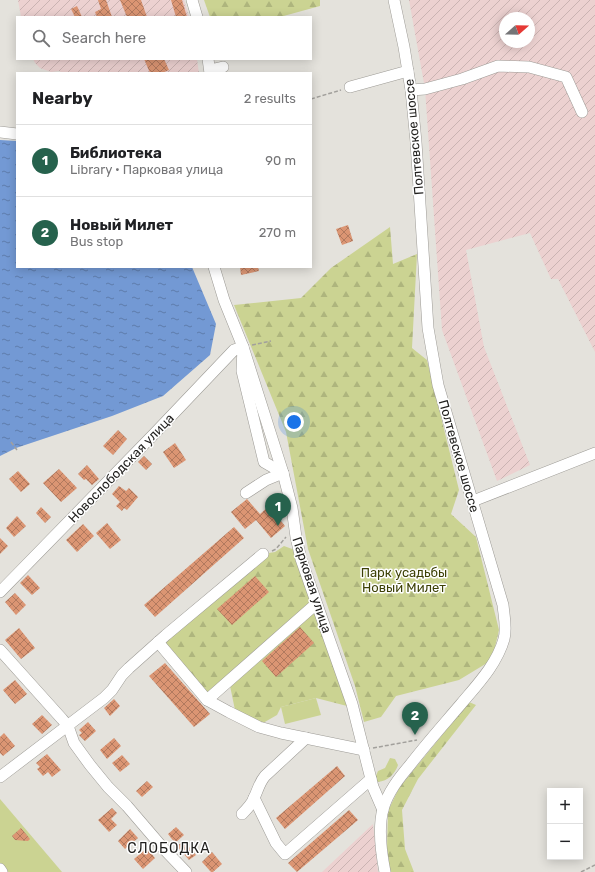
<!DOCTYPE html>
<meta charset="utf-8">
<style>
body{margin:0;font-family:Rubik,sans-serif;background:#f6f6f6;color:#202124}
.controls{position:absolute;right:12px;bottom:12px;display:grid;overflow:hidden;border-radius:0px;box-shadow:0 2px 10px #0003}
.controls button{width:36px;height:36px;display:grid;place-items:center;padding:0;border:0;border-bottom:1px solid #e0e0e0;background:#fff;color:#202124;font:20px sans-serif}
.compass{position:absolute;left:499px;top:12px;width:36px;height:36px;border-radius:50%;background:#fff;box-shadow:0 2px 10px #0003;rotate:70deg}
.you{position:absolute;left:294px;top:422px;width:14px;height:14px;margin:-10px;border:3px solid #fff;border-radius:50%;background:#1a73e8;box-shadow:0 0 0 6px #1a73e833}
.badge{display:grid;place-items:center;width:26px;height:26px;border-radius:50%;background:#26624d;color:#fff;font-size:13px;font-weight:700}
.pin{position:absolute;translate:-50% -33px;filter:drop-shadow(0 1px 2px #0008)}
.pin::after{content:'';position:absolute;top:21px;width:14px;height:12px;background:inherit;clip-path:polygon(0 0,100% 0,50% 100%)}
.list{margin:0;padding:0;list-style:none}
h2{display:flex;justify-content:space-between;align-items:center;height:52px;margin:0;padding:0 16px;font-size:17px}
h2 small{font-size:13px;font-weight:400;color:#757577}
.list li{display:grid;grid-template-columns:26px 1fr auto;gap:12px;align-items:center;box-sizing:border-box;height:72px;padding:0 16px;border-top:1px solid #e0e0e0}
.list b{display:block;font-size:15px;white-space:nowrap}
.list p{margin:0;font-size:13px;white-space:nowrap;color:#757577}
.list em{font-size:13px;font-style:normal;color:#757577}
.icon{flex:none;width:22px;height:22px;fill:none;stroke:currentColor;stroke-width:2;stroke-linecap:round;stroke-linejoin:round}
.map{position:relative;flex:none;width:595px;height:872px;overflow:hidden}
.search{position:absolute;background:#fff;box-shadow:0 2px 10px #0003;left:16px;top:16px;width:296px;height:44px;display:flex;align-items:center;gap:10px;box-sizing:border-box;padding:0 14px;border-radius:0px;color:#757577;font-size:15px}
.panel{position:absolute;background:#fff;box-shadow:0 2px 10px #0003;left:16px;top:72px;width:296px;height:196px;border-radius:0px}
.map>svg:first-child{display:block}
.industrial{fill:url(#industrial-furrows);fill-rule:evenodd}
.forest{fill:url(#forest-firs)}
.garden{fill:#cbd392}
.water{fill:url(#water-ripples)}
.building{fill:url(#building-cross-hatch)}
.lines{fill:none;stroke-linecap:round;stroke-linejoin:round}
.minor-casing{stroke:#9d9b96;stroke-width:12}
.path{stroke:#a2a09c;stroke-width:1.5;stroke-dasharray:4 2;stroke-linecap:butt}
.minor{stroke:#fff;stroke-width:11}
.labels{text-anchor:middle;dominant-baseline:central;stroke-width:3;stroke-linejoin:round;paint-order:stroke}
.street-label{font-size:13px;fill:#201f1d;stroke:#fff}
.park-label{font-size:13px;fill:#3d4106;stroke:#fff}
.neighbourhood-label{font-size:14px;letter-spacing:1px;fill:#201f1d;stroke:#fff}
</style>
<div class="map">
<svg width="595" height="872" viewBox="0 0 595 872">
<defs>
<pattern id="industrial-furrows" width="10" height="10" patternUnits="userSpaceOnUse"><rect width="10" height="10" fill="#ecd1d0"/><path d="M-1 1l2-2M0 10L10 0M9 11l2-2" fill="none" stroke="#cab3b2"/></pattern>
<pattern id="forest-firs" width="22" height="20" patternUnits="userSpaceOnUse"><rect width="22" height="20" fill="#cbd392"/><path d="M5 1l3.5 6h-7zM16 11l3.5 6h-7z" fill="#aeb57d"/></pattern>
<pattern id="water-ripples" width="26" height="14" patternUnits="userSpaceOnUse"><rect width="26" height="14" fill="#7399d4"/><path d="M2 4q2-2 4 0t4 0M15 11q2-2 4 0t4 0" fill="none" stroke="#5e7cab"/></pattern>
<pattern id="building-cross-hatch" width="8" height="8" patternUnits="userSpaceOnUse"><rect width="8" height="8" fill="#db9573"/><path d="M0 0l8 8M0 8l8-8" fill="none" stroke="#b1795e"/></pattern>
</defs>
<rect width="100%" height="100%" fill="#e4e2dc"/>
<g class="industrial">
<polygon points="18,0 184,0 189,17 21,17"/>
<path d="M409,0H595V352L558,279H551L530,233L466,250L484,347L530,465L497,481L442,330L425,89ZM505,18H529V42H505Z"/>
<polygon points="33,59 197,59 199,73 63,73 59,71 51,72 40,68 35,63"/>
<polygon points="373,824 378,872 322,872"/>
</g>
<g class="forest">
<polygon points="204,0 320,0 320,6 280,17 210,17"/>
<polygon points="390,227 393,264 417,254 412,348 427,360 459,490 451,514 476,537 499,630 492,660 459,680 396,696 381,717 364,722 355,686 308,549 286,432 234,305 301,298 331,268"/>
<polygon points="284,546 295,550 347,706 316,698 281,707 277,715 263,723 235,710 229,681 207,700 158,642 263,554 275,552"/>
<polygon points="469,702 476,705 418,779 402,810 405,849 414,872 390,872 387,848 388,811 399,788"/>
<path d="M390,758L395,759L398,765C395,774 388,781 378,782L375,778L378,771L385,768Z"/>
</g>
<g class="garden">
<polygon points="316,698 321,715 285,724 281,707"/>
<polygon points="0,799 62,872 0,872"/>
</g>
<polygon class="water" points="0,140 17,141 17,267 192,267 216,324 210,355 163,396 112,416 16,448 0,456"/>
<g class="building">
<polygon points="98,0 106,0 112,17 97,17 95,12 101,9"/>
<polygon points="120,0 141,0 147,17 127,17"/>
<polygon points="171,0 182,0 187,17 176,17"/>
<polygon points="77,6 82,17 75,17 71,9"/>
<polygon points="144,59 164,59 169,70 162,73 150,73"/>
<polygon points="348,225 353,241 342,245 336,229"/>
<polygon points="240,267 258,267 259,271 241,275"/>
<polygon points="118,430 127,439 113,455 103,446"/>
<polygon points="175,443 186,460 174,468 163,452"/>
<polygon points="144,456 152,464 146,470 138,462"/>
<polygon points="87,465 99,479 92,485 86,479 84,480 78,474"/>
<polygon points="59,469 77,488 61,502 43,483"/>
<polygon points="18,471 30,484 21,492 9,479"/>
<polygon points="119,486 126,491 129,488 138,497 127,510 124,508 122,511 116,506 120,502 112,494"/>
<polygon points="247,499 260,514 269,506 285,526 271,538 256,520 245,529 231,512"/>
<polygon points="41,507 51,517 45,523 36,513"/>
<polygon points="17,516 26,526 14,537 6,528"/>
<polygon points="107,523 121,540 110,549 96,533"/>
<polygon points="83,524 94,536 77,552 66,540"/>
<polygon points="234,527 244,538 155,617 144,605"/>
<polygon points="0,538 8,546 0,554"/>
<polygon points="28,575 40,588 32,595 20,583"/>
<polygon points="255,576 269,592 232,625 217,609"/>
<polygon points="15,593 26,605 16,615 5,602"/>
<polygon points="300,627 314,643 276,677 262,661"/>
<polygon points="19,628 35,648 21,659 5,640"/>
<polygon points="165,663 210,714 194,727 149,676"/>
<polygon points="15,680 27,694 15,704 3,690"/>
<polygon points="114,699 120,706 110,716 104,708"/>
<polygon points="42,715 52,725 42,734 32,724"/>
<polygon points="88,722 96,731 85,741 79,735 82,733 79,730"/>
<polygon points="4,733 15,746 3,756 0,753 0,737"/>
<polygon points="114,738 121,746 107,759 100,750"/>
<polygon points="47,754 61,770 52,777 48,772 43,776 37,769 40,767 36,763"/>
<polygon points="122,755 130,764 120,772 112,763"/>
<polygon points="337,766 345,776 285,829 276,818"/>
<polygon points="147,781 153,787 142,797 136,791"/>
<polygon points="112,808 117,813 111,819 117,825 109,832 98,820"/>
<polygon points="349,810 358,820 297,872 288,863"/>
<polygon points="176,827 184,835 175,843 168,834"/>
<polygon points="21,828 30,839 28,841 15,840 12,836"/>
<polygon points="130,829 138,838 125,849 118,841"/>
<polygon points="184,841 196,855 189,860 177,846"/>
<polygon points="147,848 155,858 143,869 134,859"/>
<polygon points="212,852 222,864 213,872 211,872 202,862"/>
</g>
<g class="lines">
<defs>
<g id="minor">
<polyline points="192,0 197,17"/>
<polyline points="208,59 210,73"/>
<polyline points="210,70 223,67"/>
<polyline points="350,87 408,71"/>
<polyline points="411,90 425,89 462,79 498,66 529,67 566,77 582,112"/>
<polyline points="0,132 17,134"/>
<polyline points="214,267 224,300 243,347 283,473 292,508 296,537 301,559 352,704 373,787 383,810"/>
<polyline points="246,493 266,480 283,473"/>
<polyline points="473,501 595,453"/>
<polyline points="0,592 155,433 234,350 243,347 242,371 264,462 283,473"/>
<polyline points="158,642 207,700 229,712 259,727 281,733 364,750"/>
<polyline points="0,650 62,719 68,726 74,743 90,765 108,787 127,806 163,848 186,872"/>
<polyline points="207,700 316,604"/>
<polyline points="0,777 104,698 112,690 122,675 129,668 166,635 263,554"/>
<polyline points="254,798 276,843 285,854 371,779"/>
<path d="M242,814C247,809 252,804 254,798C258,790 259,783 265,776L306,738"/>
<polyline points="0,869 2,872"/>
<path d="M385,872C381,852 378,828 383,809C388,792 399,778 410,765C426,744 444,724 461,704C477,685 497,664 504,639C507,628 504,616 503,605L438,385L428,328L416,142L411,90L404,47L394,0"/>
</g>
</defs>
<use href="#minor" class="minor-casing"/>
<g class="path">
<polyline points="311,99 341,90"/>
<polyline points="252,345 271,341"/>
<polyline points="11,442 17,450"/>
<polyline points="272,551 276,549 286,537"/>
<polyline points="373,748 417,740"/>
<polyline points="581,872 595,865"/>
</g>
<use href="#minor" class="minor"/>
</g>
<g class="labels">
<g class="street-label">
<text transform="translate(414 137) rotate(-95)">Полтевское шоссе</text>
<text transform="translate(459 456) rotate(74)">Полтевское шоссе</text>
<text transform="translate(121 468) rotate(-46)">Новослободская улица</text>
<text transform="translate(312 585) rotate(72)">Парковая улица</text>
</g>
<g class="park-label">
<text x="404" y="572">Парк усадьбы<tspan x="404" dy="15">Новый Милет</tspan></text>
</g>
<g class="neighbourhood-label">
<text x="169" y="848">СЛОБОДКА</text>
</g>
</g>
</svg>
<div class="controls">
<button>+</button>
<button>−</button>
</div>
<svg class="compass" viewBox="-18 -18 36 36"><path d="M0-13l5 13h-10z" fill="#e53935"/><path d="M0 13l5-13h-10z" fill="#757577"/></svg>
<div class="you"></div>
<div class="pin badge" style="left:278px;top:526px">1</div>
<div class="pin badge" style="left:415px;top:735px">2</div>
<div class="search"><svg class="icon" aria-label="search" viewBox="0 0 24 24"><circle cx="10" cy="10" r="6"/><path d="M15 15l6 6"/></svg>Search here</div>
<section class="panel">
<h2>Nearby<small>2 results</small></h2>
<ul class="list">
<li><span class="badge">1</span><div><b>Библиотека</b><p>Library · Парковая улица</p></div><em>90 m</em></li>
<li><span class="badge">2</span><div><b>Новый Милет</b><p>Bus stop</p></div><em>270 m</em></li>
</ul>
</section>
</div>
